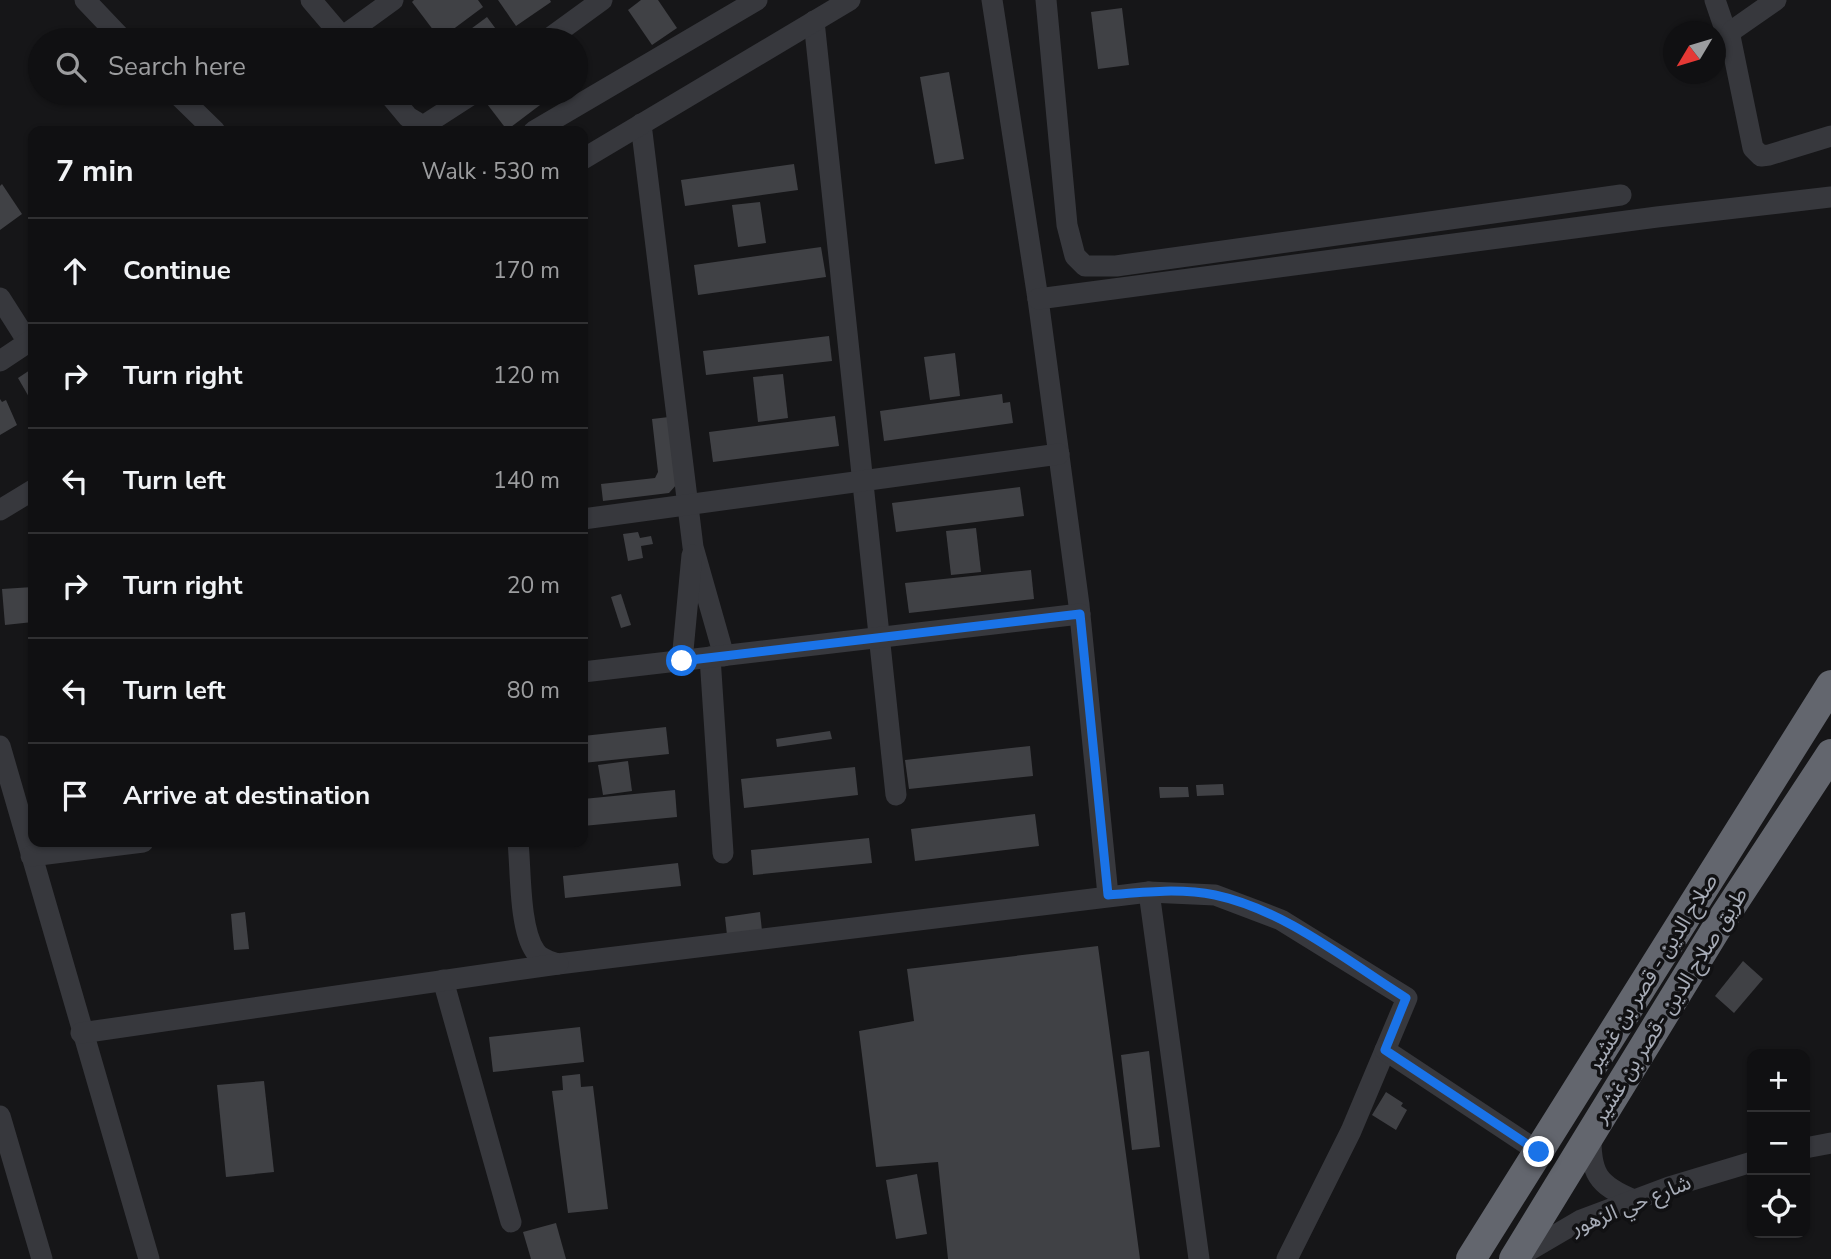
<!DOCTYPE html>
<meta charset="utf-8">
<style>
body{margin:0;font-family:"Nunito Sans","Noto Sans Arabic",sans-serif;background:#19191b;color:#f1f3f6}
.controls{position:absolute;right:21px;bottom:21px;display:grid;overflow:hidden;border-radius:14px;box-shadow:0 2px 5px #0004}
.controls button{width:63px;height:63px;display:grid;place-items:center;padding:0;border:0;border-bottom:2px solid #303032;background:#101012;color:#f1f3f6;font:35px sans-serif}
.compass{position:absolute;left:1663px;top:21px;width:63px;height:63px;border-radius:50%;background:#101012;box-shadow:0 2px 5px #0004;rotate:232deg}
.stop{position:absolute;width:21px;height:21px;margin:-16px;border:5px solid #1a73e8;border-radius:50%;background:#fff}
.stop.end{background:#1a73e8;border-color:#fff;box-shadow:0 2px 7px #0008}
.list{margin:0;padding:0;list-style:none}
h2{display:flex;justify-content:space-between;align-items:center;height:91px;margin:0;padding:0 28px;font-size:30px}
h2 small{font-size:23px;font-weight:400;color:#9c9d9f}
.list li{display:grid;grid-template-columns:46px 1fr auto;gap:21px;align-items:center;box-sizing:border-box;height:105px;padding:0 28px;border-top:2px solid #303032}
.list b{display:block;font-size:26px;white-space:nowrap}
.list em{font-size:23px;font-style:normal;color:#9c9d9f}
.icon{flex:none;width:38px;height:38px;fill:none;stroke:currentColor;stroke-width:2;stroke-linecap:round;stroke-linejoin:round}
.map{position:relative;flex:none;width:1831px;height:1259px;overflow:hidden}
.search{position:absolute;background:#101012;box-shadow:0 2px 5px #0004;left:28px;top:28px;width:560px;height:77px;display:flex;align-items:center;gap:18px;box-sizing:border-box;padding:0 24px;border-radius:38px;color:#9c9d9f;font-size:26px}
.panel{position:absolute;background:#101012;box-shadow:0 2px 5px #0004;left:28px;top:126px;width:560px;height:721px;border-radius:14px}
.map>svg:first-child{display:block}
.building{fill:#404145}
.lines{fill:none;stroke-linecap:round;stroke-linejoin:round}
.minor{stroke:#37383d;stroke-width:21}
.highway{stroke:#63666e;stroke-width:30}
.route{stroke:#1a73e8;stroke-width:9}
.labels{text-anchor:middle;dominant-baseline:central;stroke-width:7;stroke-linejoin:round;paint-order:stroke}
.street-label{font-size:21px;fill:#a8adb8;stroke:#111113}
</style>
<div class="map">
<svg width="1831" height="1259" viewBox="0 0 1831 1259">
<rect width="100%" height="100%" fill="#161618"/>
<g class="building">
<polygon points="414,0 478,0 483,7 440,39 412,2"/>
<polygon points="498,0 550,0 551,2 516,26"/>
<polygon points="641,0 658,0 677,28 652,45 628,10"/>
<polygon points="1122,8 1129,65 1098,69 1091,12"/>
<polygon points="487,17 504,40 456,40"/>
<polygon points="949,72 964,159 935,164 920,77"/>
<polygon points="493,93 543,93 548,99 507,130 484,100"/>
<polygon points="794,164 798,190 685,206 681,180"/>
<polygon points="2,184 22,214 0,230 0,186"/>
<polygon points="760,202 766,243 738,247 732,205"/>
<polygon points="821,247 826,277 698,295 694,265"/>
<polygon points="829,336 832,361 706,375 703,351"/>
<polygon points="955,353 960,396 930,400 924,357"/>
<polygon points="33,368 33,404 18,378"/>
<polygon points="783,374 788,418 758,422 753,377"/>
<polygon points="1002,394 1003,403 1010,402 1013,423 884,441 880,411"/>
<polygon points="0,399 2,402 6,400 17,425 0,435"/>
<polygon points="835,416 839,446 713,462 709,432"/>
<polygon points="669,417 677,484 669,493 603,501 601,484 655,478 658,472 652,419"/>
<polygon points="1020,487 1024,516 896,532 892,503"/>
<polygon points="976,528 981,572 951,575 946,531"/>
<polygon points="638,532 640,538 651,536 653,544 641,546 643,558 628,561 623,534"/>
<polygon points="1031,570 1034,599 909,613 905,583"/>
<polygon points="33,587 33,622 5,625 2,589"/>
<polygon points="621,594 631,625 621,628 611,597"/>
<polygon points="666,727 669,754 583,763 583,736"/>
<polygon points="830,731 832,739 777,747 776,739"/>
<polygon points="1030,746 1033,776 909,789 905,760"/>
<polygon points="628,761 632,791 603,795 598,765"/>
<polygon points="855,767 858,795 744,808 741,779"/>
<polygon points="1223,784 1224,795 1197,796 1196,785"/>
<polygon points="1159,787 1188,787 1189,797 1160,798"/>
<polygon points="675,790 677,817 583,826 583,799"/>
<polygon points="1035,814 1039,846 915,861 911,829"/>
<polygon points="869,838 872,863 753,875 751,850"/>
<polygon points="678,863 681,886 565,898 563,876"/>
<polygon points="245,912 249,949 234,950 231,914"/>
<polygon points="760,912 762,931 727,935 725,917"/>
<polygon points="1098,946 1140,1259 948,1259 938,1162 876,1167 859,1031 914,1021 907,969"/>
<polygon points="1743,961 1763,979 1734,1013 1715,996"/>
<polygon points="580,1027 584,1062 493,1072 489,1037"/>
<polygon points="1149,1051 1160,1147 1132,1150 1121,1055"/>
<polygon points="580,1074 581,1087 593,1086 608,1209 568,1213 552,1091 563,1090 562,1076"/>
<polygon points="264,1081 274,1172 226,1177 217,1085"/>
<polygon points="1386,1092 1403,1103 1401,1106 1407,1110 1396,1130 1372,1115"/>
<polygon points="917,1174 927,1234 896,1239 886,1180"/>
<polygon points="556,1223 566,1259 531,1259 523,1232"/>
</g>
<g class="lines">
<g class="minor">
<polyline points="85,0 123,40"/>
<polyline points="311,0 345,40"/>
<polyline points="992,0 1038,299 1079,605 1108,895"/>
<polyline points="1046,0 1067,225 1075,256 1085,266 1116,266 1621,195"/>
<polyline points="1715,0 1730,44"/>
<polyline points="1776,0 1733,30 1730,36 1753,148 1761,156 1769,155 1831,136"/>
<polyline points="814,21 896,795"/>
<polyline points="342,37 393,0"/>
<polyline points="547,40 602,0"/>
<polyline points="176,93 215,131"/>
<polyline points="388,93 408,117 423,126 474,93"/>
<polyline points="641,124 693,547 724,656"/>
<polyline points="534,131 757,0"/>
<polyline points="583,159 850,0"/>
<polyline points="0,298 28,342"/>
<polyline points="1038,299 1657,217 1831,197"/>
<polyline points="0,361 33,339"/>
<polyline points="0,510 33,490"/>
<polyline points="583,519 1059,454"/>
<polyline points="710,657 723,853"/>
<polyline points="682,661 692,555"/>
<polyline points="583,672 1080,614"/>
<polyline points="0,746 149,1259"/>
<path d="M518,842C521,870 519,928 535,951C540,959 549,961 558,964L1149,892L1215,895L1281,920L1407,998L1351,1131L1287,1259"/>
<polyline points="31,856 143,842"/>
<polyline points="1149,892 1199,1259"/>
<polyline points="443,980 511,1222"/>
<polyline points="81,1033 558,964"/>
<polyline points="1385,1050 1539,1152"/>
<polyline points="0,1116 42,1259"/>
<path d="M1591,1133C1590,1173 1597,1185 1634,1200"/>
<polyline points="1805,1148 1831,1143"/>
<polyline points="1516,1258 1581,1220 1669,1187 1752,1162"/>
</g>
<g class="highway">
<polyline points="1471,1259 1831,685"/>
<polyline points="1514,1259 1718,926 1831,754"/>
</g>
</g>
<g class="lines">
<path class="route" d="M682,661L1080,614L1108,895C1142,892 1181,888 1215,895C1285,910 1347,961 1406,998L1385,1050L1539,1152"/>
</g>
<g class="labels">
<g class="street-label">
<text transform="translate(1652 972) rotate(-58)">صلاح الدين - قصر بن غشير</text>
<text transform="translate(1670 1005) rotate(-58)">طريق صلاح الدين -قصر بن غشير</text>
<text transform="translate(1631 1205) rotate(-22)">شارع حي الزهور</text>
</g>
</g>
</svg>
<div class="controls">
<button>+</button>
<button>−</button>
<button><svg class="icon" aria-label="locate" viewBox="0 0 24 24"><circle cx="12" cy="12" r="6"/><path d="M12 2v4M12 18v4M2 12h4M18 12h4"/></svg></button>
</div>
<svg class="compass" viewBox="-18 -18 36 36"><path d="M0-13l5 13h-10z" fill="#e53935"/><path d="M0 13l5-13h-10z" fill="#9c9d9f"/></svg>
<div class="stop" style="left:682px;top:661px"></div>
<div class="stop end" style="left:1539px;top:1152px"></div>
<div class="search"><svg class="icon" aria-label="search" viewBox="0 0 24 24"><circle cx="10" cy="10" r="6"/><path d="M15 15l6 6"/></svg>Search here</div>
<section class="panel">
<h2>7 min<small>Walk · 530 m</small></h2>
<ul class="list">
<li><svg class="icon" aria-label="ahead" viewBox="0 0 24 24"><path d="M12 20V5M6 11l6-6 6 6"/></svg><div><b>Continue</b></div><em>170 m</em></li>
<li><svg class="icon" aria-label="right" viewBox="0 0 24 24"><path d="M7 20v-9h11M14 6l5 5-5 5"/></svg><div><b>Turn right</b></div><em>120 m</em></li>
<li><svg class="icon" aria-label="left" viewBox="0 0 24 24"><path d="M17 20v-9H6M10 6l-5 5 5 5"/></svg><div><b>Turn left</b></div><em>140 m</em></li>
<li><svg class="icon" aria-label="right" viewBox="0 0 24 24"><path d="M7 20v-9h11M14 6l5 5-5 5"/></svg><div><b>Turn right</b></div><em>20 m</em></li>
<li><svg class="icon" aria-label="left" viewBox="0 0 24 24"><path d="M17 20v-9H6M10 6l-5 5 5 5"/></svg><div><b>Turn left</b></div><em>80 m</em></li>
<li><svg class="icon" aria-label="arrive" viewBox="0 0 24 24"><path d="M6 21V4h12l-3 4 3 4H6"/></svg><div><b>Arrive at destination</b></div></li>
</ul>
</section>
</div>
